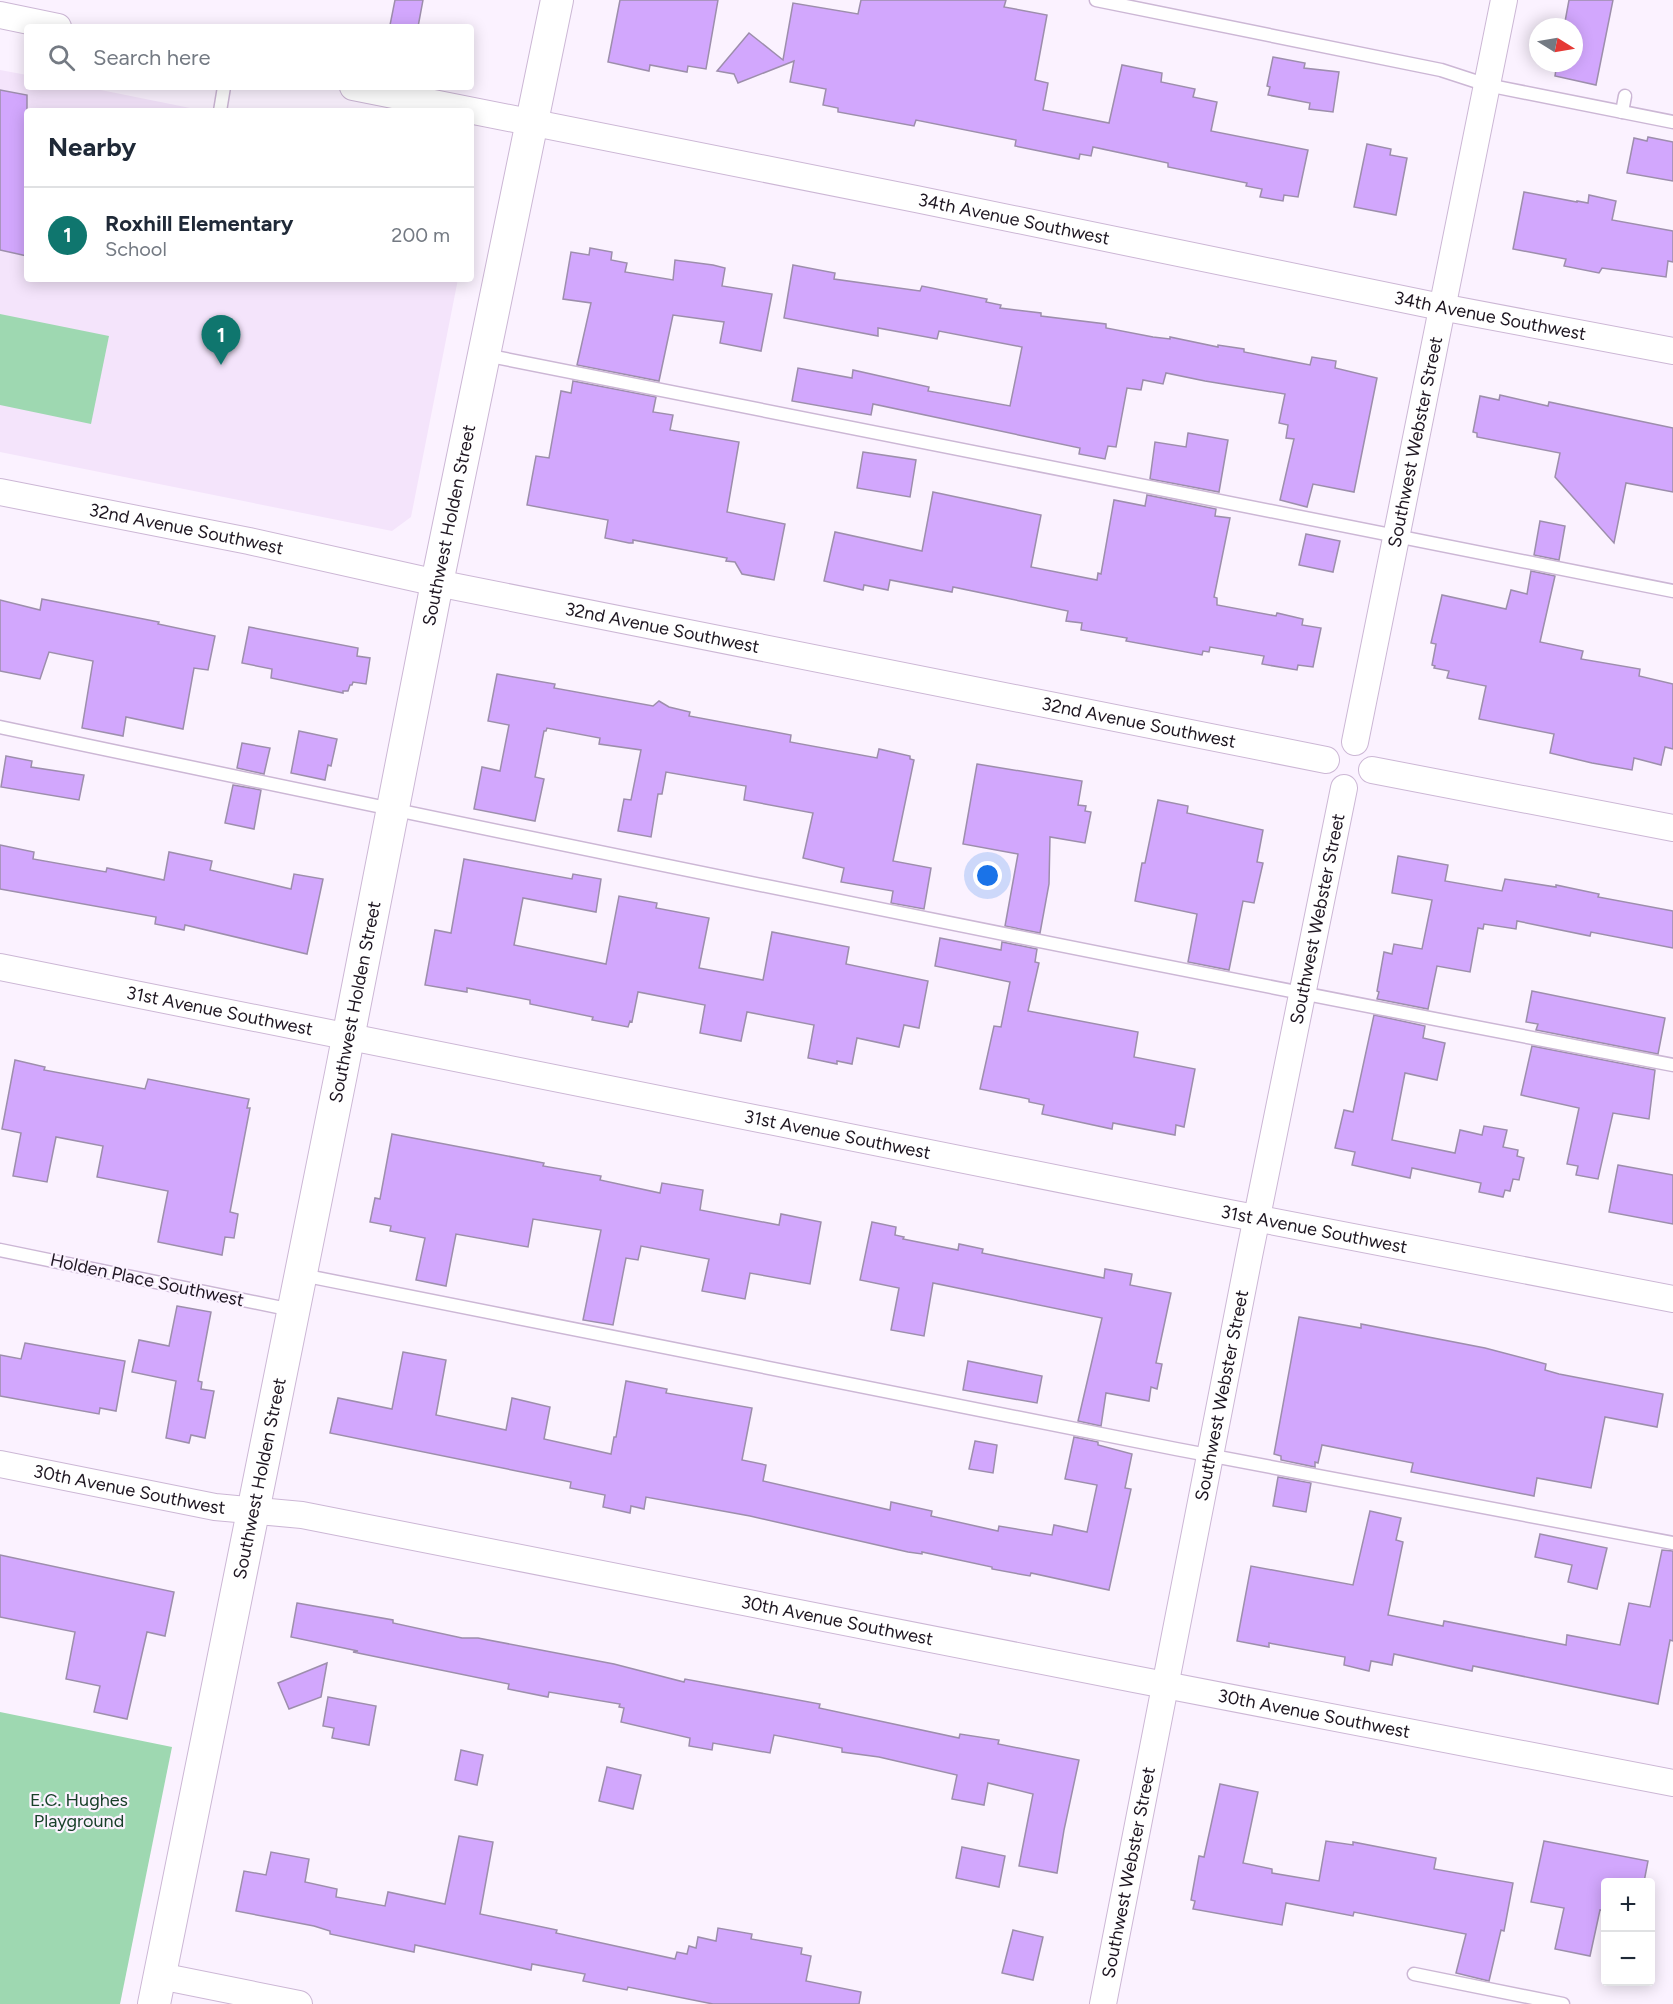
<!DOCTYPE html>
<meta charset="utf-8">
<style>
body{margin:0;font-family:Figtree,sans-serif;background:#f6f6f7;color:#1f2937}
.controls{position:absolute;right:18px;bottom:18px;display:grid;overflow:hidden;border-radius:6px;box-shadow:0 3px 15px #0003}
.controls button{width:54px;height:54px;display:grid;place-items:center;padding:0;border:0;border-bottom:2px solid #e0e1e3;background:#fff;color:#1f2937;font:30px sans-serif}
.compass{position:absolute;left:1529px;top:18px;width:54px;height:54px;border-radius:50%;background:#fff;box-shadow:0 3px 15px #0003;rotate:101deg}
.you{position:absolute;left:988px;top:876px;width:21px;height:21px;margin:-15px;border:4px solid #fff;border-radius:50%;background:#1a73e8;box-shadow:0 0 0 9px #1a73e833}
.badge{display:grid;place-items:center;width:39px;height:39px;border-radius:50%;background:#0f766e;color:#fff;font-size:20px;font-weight:700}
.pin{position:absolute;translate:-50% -50px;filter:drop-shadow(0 2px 3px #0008)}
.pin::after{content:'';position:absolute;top:32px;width:21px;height:18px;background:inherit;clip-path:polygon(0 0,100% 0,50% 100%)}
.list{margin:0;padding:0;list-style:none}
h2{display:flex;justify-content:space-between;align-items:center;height:78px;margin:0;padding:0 24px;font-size:26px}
h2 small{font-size:20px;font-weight:400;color:#747a83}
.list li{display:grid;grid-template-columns:39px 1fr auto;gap:18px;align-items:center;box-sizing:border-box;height:96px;padding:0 24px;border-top:2px solid #e0e1e3}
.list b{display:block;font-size:22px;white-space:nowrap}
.list p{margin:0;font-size:20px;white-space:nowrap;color:#747a83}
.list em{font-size:20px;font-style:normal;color:#747a83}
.icon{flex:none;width:33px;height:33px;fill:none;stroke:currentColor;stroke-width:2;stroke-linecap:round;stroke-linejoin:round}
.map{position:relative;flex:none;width:1673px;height:2004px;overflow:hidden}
.search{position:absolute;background:#fff;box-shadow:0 3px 15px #0003;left:24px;top:24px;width:450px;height:66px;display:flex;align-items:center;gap:15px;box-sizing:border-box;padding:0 21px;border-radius:6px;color:#747a83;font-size:22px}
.panel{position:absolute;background:#fff;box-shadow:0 3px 15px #0003;left:24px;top:108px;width:450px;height:174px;border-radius:6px}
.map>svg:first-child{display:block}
.built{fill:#f4e4fb}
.green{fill:#9ed8b1}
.building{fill:#d2a7fd;stroke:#9d8eac;stroke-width:1.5}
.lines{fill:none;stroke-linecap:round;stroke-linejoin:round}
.service-casing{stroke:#ccb7d5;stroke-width:15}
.minor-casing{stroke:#ccb7d5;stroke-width:28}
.tertiary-casing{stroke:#ccb7d5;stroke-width:34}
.service{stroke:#fff;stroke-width:12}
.minor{stroke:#fff;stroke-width:26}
.tertiary{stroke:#fff;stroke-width:32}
.labels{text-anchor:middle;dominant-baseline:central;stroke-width:4.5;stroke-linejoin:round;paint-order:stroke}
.street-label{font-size:18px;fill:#1e1621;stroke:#fbf2ff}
.park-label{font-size:18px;fill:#184029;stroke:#fbf2ff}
</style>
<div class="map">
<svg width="1673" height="2004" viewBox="0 0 1673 2004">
<rect width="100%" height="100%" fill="#fbf2ff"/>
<polygon class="built" points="0,70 27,75 27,87 86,87 205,111 27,111 27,279 458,279 411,517 392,531 0,452"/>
<g class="green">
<polygon points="0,314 109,336 91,424 0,405"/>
<polygon points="0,1712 172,1747 120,2004 0,2004"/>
</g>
<g class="building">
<polygon points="395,0 423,0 418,27 390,25"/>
<polygon points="620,0 718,0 706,69 688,66 687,72 650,65 649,71 608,62"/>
<polygon points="861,0 1006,0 1004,7 1047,15 1035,80 1048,83 1043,110 1109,123 1122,65 1162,73 1161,82 1195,89 1193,97 1217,102 1211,131 1308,150 1298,197 1284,195 1283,201 1260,197 1262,189 1246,186 1247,183 1168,167 1168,163 1093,147 1091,156 1080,154 1079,159 1015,146 1016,140 916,120 914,126 838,112 838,108 823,105 826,89 790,82 794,61 738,83 734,74 717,71 749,33 783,60 793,3 858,14"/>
<polygon points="1569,0 1613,0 1596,85 1555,76 1557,63 1574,63 1574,27 1564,27"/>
<polygon points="1273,57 1305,63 1304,68 1339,72 1333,112 1309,109 1310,103 1268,95 1270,87 1267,86"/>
<polygon points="0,90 27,95 27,256 0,250"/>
<polygon points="1648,137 1673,142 1673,181 1627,173 1634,138 1647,141"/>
<polygon points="1367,144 1391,149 1390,155 1407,158 1396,215 1354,207"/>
<polygon points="1524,192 1577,202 1577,201 1588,203 1589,195 1616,201 1612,220 1673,231 1673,262 1668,261 1666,277 1602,268 1599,273 1564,266 1566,259 1513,249"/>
<polygon points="590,248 612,252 611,260 627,263 625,272 673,280 675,260 713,265 725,268 722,286 772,294 761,351 720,343 724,322 673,315 659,381 577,365 591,303 563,299 571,252 589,255"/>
<polygon points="793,265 835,273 834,279 920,291 922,286 987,299 986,302 1001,305 1000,308 1041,313 1041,316 1106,324 1106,328 1153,337 1170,339 1170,337 1218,347 1218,345 1244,349 1244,352 1310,365 1312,357 1336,361 1335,368 1377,378 1354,492 1313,484 1307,507 1280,500 1294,439 1286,438 1288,425 1279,423 1285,394 1205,381 1166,373 1163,384 1143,380 1141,390 1127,388 1116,447 1108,446 1105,459 1079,454 1080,448 873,404 871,415 792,401 798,368 852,378 853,370 929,387 928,391 1010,406 1022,347 939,331 937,339 878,328 878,336 784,318"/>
<polygon points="573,381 656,397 653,412 673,415 670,430 739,442 727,512 785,524 774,580 742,574 735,562 726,561 727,558 633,540 633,543 629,543 605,538 608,520 527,505 536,456 549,458 561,391 571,393"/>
<polygon points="1500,395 1548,406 1549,402 1673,428 1673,492 1626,483 1614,543 1555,477 1560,453 1477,437 1477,433 1473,432 1480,396 1499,400"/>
<polygon points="1188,433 1228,440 1219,492 1150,479 1155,442 1186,447"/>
<polygon points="863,452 916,460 910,497 857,488"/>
<polygon points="933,492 1041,515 1031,567 1097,580 1098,573 1101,574 1114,500 1145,506 1147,495 1216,509 1215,516 1230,518 1214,597 1217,598 1217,605 1276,616 1277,613 1303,619 1302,625 1321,628 1313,667 1298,665 1297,670 1262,664 1264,656 1210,647 1209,652 1203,651 1202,655 1126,641 1127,638 1081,630 1082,623 1066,621 1068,611 953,587 952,592 890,580 888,590 864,585 863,590 824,581 835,532 922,551"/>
<polygon points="1540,521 1565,526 1559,560 1534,555"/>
<polygon points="1306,534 1340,541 1333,572 1299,565"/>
<polygon points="1531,571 1555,576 1540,642 1583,651 1581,659 1640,669 1639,676 1673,684 1673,749 1665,747 1661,765 1634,758 1632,770 1592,763 1550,753 1554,734 1479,719 1486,686 1447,678 1449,671 1434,668 1435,666 1432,665 1436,644 1431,643 1442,595 1506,609 1511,590 1527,594"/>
<polygon points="42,599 159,622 158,624 215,636 208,670 194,668 183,729 126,717 123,736 82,728 93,661 49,652 40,679 0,671 0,600 40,610"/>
<polygon points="249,627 358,648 357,656 370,658 366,684 353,682 352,685 350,685 348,691 343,691 343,693 271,678 272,669 242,663"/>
<polygon points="497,674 555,684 554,688 653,706 659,701 669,707 690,712 689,716 791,735 790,742 877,758 879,749 910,756 910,759 914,760 893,861 931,868 924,909 891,903 893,891 841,882 844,868 803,858 813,813 744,800 746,786 666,772 662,794 658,794 651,837 618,831 624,799 631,800 641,750 599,744 600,738 547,728 546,731 544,731 535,777 544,779 535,821 474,809 482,767 500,771 509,725 488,721"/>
<polygon points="299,731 337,739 331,766 328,765 325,780 291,773"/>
<polygon points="242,743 270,748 264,774 237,768"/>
<polygon points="6,756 32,761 31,767 84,775 79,800 1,787"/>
<polygon points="977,764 1082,781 1078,805 1086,806 1085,811 1091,812 1085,843 1050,837 1049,884 1040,933 1005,926 1018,854 963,844"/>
<polygon points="233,785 261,790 254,829 225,823"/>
<polygon points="1158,800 1188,806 1187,813 1263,830 1257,862 1263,863 1254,903 1243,901 1229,970 1188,962 1197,914 1135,901 1142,863 1145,863"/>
<polygon points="0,845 34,852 33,859 106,872 107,868 164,880 169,852 212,861 210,870 291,889 294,874 323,879 307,954 185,925 184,930 155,924 156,917 0,889"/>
<polygon points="1398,856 1448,865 1445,881 1502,891 1505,879 1556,887 1556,885 1599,894 1598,897 1673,911 1673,948 1591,932 1590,936 1517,921 1516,929 1484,924 1483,929 1478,928 1470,972 1437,966 1428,1009 1377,999 1379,992 1377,991 1384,952 1392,954 1394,944 1422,949 1432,900 1392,893"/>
<polygon points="464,859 572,879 573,874 601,879 596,912 523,898 514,945 606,964 619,896 657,903 656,908 709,918 699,968 763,980 772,932 849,947 846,964 928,981 919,1028 904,1025 899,1047 857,1038 852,1064 837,1061 837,1064 808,1058 814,1025 747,1012 741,1041 700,1033 705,1005 638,992 632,1022 630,1021 628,1027 592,1020 593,1017 530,1004 530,1000 467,988 467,992 425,985 435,930 451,933"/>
<polygon points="940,938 1001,950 1002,942 1037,949 1035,962 1039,963 1028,1011 1138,1032 1134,1057 1195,1069 1184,1127 1176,1125 1175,1135 1113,1123 1112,1129 1042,1114 1044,1105 1029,1102 1029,1099 980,1089 994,1026 1001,1027 1010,982 935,966"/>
<polygon points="1532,991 1665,1018 1658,1054 1536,1030 1538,1024 1526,1022"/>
<polygon points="1374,1015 1425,1026 1423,1038 1445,1043 1437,1080 1405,1073 1392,1140 1455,1153 1460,1130 1482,1135 1484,1126 1507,1130 1503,1147 1518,1150 1517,1156 1524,1158 1519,1180 1513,1179 1510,1191 1505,1190 1503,1197 1479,1192 1481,1183 1412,1168 1410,1178 1352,1165 1355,1152 1335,1148 1344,1110 1353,1112"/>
<polygon points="1532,1046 1655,1070 1649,1119 1613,1113 1598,1179 1576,1175 1578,1166 1567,1164 1579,1108 1521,1095"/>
<polygon points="15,1060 45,1067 44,1070 145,1089 148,1079 249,1099 247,1108 250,1108 230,1212 238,1214 234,1238 225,1237 222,1255 158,1242 168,1191 97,1177 103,1146 56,1137 47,1182 13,1176 21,1133 2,1129"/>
<polygon points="392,1134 544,1163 543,1166 601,1176 600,1180 660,1193 662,1183 703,1190 700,1210 779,1225 781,1214 821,1222 810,1284 750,1273 745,1299 702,1291 709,1259 641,1246 638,1260 626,1258 613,1325 583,1320 601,1230 533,1219 528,1247 456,1234 446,1286 416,1280 425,1238 390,1231 391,1226 370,1222 375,1198 380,1199"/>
<polygon points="1618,1165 1673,1175 1673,1224 1609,1212"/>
<polygon points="872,1222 896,1227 895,1235 904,1237 903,1239 958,1250 959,1244 983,1249 982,1253 1104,1278 1105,1269 1132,1274 1130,1285 1171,1293 1156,1363 1162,1364 1157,1389 1151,1387 1149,1401 1106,1393 1101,1426 1078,1421 1102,1318 933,1283 924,1336 891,1330 899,1288 860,1280"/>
<polygon points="177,1306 211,1312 198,1381 202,1382 201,1389 214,1391 205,1438 191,1435 189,1443 166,1438 176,1381 132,1372 139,1340 169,1346"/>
<polygon points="1299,1317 1361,1328 1361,1324 1485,1348 1546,1364 1545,1370 1559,1374 1663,1394 1657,1427 1605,1417 1591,1488 1537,1478 1534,1496 1411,1472 1413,1463 1322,1445 1318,1463 1315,1462 1315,1467 1281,1460 1281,1456 1274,1454"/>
<polygon points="25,1343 125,1361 116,1411 100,1408 99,1414 0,1396 0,1355 21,1359"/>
<polygon points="403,1352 446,1360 436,1415 506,1430 512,1398 550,1407 544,1439 611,1454 614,1437 616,1437 626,1381 667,1389 666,1393 752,1408 742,1460 766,1465 763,1481 890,1510 891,1502 932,1511 931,1516 998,1531 999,1526 1052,1535 1054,1525 1087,1532 1097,1485 1065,1479 1074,1437 1098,1442 1098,1445 1132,1454 1125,1488 1131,1489 1109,1590 1031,1573 1030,1576 992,1569 992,1567 922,1552 922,1554 908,1552 750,1516 646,1497 644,1509 631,1506 630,1513 603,1507 605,1495 570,1488 571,1482 330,1433 338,1398 392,1409"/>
<polygon points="968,1361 1042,1376 1037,1403 963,1390"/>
<polygon points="975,1441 997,1445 993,1473 969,1469"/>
<polygon points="1278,1477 1311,1483 1306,1512 1273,1506"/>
<polygon points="1370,1511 1401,1518 1396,1540 1403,1542 1388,1615 1443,1626 1444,1621 1566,1645 1567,1635 1620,1645 1629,1603 1650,1607 1662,1550 1673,1551 1673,1641 1670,1640 1658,1704 1473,1666 1472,1671 1394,1654 1392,1665 1371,1661 1369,1671 1344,1665 1345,1657 1269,1643 1269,1647 1237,1641 1251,1566 1353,1585"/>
<polygon points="1540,1534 1607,1548 1597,1589 1568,1582 1572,1565 1535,1557"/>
<polygon points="0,1555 174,1592 165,1636 147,1632 127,1719 94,1712 100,1686 66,1679 75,1632 0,1617"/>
<polygon points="297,1603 393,1620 393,1623 462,1638 478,1638 614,1664 684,1682 685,1679 820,1704 819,1708 959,1738 960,1734 999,1740 998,1744 1079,1760 1064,1830 1057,1873 1019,1866 1033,1794 988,1783 984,1805 952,1799 957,1775 879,1757 842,1752 842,1748 774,1735 770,1753 713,1743 712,1750 689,1746 690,1738 621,1722 624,1708 619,1707 620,1704 549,1692 548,1697 508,1689 509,1684 353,1652 358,1651 291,1637"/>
<polygon points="327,1663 321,1697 289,1709 278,1683"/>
<polygon points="328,1697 376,1706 369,1745 332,1738 334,1728 323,1726"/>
<polygon points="461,1750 483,1755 477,1785 455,1780"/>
<polygon points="607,1767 641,1775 633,1809 599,1801"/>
<polygon points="1220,1784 1258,1792 1243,1863 1272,1869 1272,1873 1319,1881 1326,1841 1353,1845 1353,1842 1436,1858 1434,1869 1513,1883 1504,1931 1501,1930 1489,1981 1456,1973 1466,1934 1354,1912 1353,1916 1286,1903 1282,1925 1193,1909 1195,1901 1191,1900 1199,1856 1204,1857"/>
<polygon points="459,1836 493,1842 480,1914 557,1930 556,1933 675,1959 677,1952 687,1954 689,1946 696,1948 698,1937 716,1941 718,1928 752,1934 751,1939 802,1948 801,1954 811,1956 806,1981 861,1992 859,2004 713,2004 628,1987 627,1990 583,1981 585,1974 532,1964 531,1970 415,1945 414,1952 330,1934 330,1931 314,1926 236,1911 244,1871 266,1875 271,1852 309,1859 305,1882 337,1889 336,1897 385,1906 388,1892 445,1904"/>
<polygon points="1544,1841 1648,1861 1644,1882 1605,1882 1605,1911 1600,1910 1590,1956 1555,1949 1564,1908 1531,1902"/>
<polygon points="962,1847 1005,1856 999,1887 956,1878"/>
<polygon points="1013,1930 1043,1937 1033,1980 1002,1973"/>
</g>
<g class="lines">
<defs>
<g id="service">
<polyline points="1096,0 1441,70 1487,85 1673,122"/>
<polyline points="220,111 224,87"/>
<polyline points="1622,112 1625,96"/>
<polyline points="485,355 1673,591"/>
<path d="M0,727C557,845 1114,958 1673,1065"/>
<polyline points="0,1250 292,1310"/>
<polyline points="302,1275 1176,1449 1673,1543"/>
<polyline points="1414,1974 1563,2004"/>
</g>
<g id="minor">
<polyline points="0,15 58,27"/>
<path id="s1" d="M353,87L916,199L1441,307L1673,351"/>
<path id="s2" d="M0,492L249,541L437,583L1326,760"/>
<path id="s3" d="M1355,742L1504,0"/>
<polyline points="1372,770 1673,828"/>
<path id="s4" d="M0,967L1224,1212L1673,1299"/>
<path id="s5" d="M0,1464L215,1507L302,1515L1134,1679L1673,1783"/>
<polyline points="160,1976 299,2004"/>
<path id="s6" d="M1103,2004L1249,1256L1344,788"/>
</g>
<g id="tertiary">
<path id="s7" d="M154,2004L341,1074L437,583L557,0"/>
</g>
</defs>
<use href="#service" class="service-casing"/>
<use href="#minor" class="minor-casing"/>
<use href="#tertiary" class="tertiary-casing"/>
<use href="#service" class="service"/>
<use href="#minor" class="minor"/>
<use href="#tertiary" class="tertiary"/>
</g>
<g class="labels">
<g class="street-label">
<text stroke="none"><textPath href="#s1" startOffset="674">34th Avenue Southwest</textPath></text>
<text stroke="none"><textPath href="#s1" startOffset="1160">34th Avenue Southwest</textPath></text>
<text stroke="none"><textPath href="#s3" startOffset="306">Southwest Webster Street</textPath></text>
<text stroke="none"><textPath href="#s7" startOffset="1508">Southwest Holden Street</textPath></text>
<text stroke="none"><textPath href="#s2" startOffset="190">32nd Avenue Southwest</textPath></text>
<text stroke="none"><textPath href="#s2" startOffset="676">32nd Avenue Southwest</textPath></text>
<text stroke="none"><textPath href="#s2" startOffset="1162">32nd Avenue Southwest</textPath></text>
<text stroke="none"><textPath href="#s6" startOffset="1106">Southwest Webster Street</textPath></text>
<text stroke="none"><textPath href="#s7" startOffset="1022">Southwest Holden Street</textPath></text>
<text stroke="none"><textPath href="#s4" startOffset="224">31st Avenue Southwest</textPath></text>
<text stroke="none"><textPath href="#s4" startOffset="854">31st Avenue Southwest</textPath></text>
<text stroke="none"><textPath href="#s4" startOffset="1340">31st Avenue Southwest</textPath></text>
<text transform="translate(147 1280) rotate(12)">Holden Place Southwest</text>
<text stroke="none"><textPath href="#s6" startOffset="620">Southwest Webster Street</textPath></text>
<text stroke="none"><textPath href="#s7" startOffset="536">Southwest Holden Street</textPath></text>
<text stroke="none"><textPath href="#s5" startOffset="132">30th Avenue Southwest</textPath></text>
<text stroke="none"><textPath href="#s5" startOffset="852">30th Avenue Southwest</textPath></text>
<text stroke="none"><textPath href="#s5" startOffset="1338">30th Avenue Southwest</textPath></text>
<text stroke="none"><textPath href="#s6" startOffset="134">Southwest Webster Street</textPath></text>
</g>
<g class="park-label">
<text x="79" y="1800">E.C. Hughes<tspan x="79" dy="21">Playground</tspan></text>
</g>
</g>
</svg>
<div class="controls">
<button>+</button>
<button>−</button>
</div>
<svg class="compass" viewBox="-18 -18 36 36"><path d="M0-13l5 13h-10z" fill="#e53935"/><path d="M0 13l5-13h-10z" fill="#747a83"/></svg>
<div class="you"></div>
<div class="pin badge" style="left:221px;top:365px">1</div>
<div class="search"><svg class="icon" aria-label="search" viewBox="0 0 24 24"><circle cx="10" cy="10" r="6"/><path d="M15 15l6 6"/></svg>Search here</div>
<section class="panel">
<h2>Nearby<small></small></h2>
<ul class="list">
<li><span class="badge">1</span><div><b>Roxhill Elementary</b><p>School</p></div><em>200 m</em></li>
</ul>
</section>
</div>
